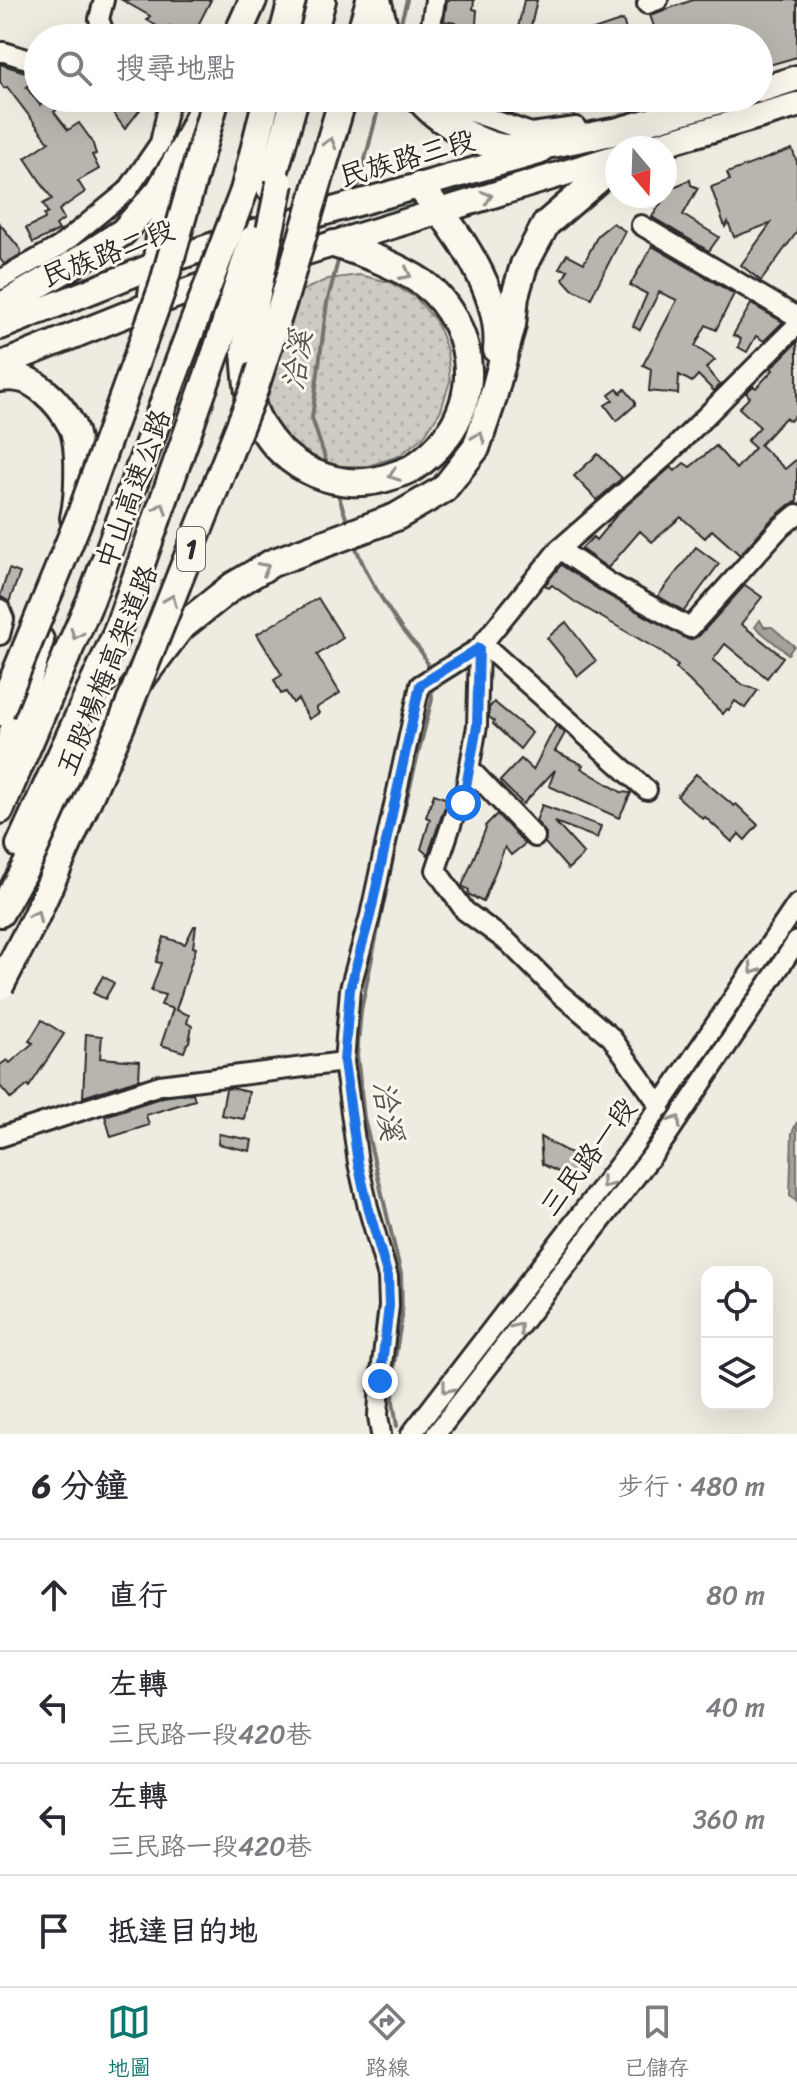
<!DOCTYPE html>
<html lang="zh-TW">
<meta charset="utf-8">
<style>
body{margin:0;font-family:Sriracha,"LXGW WenKai TC",sans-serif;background:#f2f2f3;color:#2b2b33}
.controls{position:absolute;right:24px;bottom:24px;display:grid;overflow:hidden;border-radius:16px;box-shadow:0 8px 32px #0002}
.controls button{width:72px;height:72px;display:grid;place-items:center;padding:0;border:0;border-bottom:2px solid #e1e1e2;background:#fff;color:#2b2b33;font:40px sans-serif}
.compass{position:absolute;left:605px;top:136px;width:72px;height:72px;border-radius:50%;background:#fff;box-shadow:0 8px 32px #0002;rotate:161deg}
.stop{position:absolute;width:24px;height:24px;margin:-18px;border:6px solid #1a73e8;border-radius:50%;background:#fff}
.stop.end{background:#1a73e8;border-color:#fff;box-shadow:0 2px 8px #0008}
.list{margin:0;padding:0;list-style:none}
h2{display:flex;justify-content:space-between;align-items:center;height:104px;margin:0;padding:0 32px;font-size:34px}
h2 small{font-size:26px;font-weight:400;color:#7c7c81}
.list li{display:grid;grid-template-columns:52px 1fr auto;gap:24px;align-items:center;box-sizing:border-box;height:112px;padding:0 32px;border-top:2px solid #e1e1e2}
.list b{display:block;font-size:30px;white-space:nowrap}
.list p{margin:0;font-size:26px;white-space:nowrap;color:#7c7c81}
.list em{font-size:26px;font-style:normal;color:#7c7c81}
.icon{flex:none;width:44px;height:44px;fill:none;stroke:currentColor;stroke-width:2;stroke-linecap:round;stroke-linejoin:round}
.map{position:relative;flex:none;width:797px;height:1434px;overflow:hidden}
.search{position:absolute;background:#fff;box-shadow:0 8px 32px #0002;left:24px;right:24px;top:24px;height:88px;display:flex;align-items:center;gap:20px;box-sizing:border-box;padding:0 28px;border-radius:44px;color:#7c7c81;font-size:30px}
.sheet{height:552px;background:#fff}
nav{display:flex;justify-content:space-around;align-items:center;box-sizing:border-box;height:112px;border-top:2px solid #e1e1e2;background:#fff;font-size:22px;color:#7c7c81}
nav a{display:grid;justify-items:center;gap:4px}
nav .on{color:#0f766e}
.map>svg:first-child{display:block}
.grass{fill:url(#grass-dots);stroke:#7c7b76;stroke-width:2}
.water{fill:#a4a29a;stroke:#74726e;stroke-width:2}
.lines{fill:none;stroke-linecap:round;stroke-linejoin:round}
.stream{stroke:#74726e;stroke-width:4}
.building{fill:#b8b5ae;stroke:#2b2b2b;stroke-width:2}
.minor-casing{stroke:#2b2b2b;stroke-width:24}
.major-casing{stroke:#2b2b2b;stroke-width:30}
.highway-casing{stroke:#2b2b2b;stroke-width:32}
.minor{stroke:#fbf7ec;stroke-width:18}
.major{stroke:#fbf7ec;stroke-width:24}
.highway{stroke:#fbf7ec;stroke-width:26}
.highway-bridge-casing{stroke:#2b2b2b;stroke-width:32;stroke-linecap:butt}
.highway-bridge{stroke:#fbf7ec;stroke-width:26}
.oneway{stroke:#93918c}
.route{stroke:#1a73e8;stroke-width:10}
.labels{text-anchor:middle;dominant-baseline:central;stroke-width:6;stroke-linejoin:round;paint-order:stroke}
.shield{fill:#fbf7ec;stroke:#696865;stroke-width:2}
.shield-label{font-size:26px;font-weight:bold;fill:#2b2b2b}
.street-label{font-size:28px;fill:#2b2b2b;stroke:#fbf7ec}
.water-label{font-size:30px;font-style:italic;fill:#555552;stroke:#fbf7ec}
</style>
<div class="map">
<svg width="797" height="1434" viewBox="0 0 797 1434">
<defs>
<pattern id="grass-dots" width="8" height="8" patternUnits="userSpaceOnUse" patternTransform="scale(2)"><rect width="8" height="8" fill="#cecbc2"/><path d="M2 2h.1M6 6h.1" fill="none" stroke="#b1aea7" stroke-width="1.8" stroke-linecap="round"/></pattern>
</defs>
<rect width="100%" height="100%" fill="#eeebe0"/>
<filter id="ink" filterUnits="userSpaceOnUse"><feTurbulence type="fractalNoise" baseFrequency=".0125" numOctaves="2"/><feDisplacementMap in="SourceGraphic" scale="16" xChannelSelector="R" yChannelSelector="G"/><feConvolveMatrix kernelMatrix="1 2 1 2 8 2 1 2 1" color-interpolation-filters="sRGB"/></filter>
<g filter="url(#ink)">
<polygon class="grass" points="359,275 389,282 416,298 436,321 447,350 450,381 441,410 424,436 399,456 368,466 335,466 305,454 280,433 263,406 277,313 299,292 328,279"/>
<g class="water">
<polygon points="760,620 764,627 772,627 794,646 788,654 755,627"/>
<polygon points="797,1122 797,1202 790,1195 792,1133"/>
</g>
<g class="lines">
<g class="stream">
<polyline points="397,36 407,0"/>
<polyline points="357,191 381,98"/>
<polyline points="328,467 312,418 327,303 339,257"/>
<polyline points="337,491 348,524"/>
<path d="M354,542C364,572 383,601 400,627C414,647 425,647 429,674"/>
<polyline points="397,1426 393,1401 394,1364 402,1316 401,1274 364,1118 357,1055 361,1010 398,834 432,699 431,686"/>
</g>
</g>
<g class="building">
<polygon points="122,0 211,0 192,37 170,26 165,31 147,20 150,16"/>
<polygon points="447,0 474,0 473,9 477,10 475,38 452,38 456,23 444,21"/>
<polygon points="524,0 537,0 529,35 517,33"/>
<polygon points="693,0 797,0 797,57 759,68 759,38 658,38 650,15"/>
<polygon points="623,20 626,30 599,38 586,38 584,33"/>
<polygon points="0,64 25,72 32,72 38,69 38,78 26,87 40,105 49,98 70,98 54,112 68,130 79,123 92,141 96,154 92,155 99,169 78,181 85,192 59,210 64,219 56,225 59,230 33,243 26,228 45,219 44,215 48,213 43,204 52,199 25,158 49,142 7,87 4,88 0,82"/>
<polygon points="102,98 149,98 125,129"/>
<polygon points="494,98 527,98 532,111 509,113 494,107"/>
<polygon points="599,98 631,98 631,101 603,109"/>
<polygon points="792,149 797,162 797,232 761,281 741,265 771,223 734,237 728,222 725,227 711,187 730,180 727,173"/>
<polygon points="690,180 691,185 698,188 683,215 719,237 709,251 652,217 671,188"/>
<polygon points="613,223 625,231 591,298 572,289 563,279 568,270 559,268 567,254 584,263 598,235"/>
<polygon points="0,224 21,250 20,255 4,264 0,259"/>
<polygon points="652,246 734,294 716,330 706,325 695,346 715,360 706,368 720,385 714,391 698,375 692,382 679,375 678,394 649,391 651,369 643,365 677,300 659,292 640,330 633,326 647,294 630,285"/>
<polygon points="751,304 783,322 764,341 756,336 747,352 738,347 741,339 733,335"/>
<polygon points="797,342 797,413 790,421 785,418 760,445 785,469 797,459 797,502 789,505 770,521 740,555 712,530 705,538 681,517 652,542 640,531 608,568 581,549 593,537 596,540 619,512 671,467 675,471 684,463 690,467 716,446 736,469 755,448 747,441 760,427 739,408 750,397 746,393 753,386 756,388 773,370 771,368"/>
<polygon points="617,389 621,393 625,389 635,401 635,405 617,421 605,405 613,400 609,395"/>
<polygon points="598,454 622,478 597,500 574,476"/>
<polygon points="696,547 719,564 684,611 658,596"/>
<polygon points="561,565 602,592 689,640 699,636 745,585 762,597 741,624 783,657 767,678 725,644 713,660 743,685 758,690 745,708 735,701 729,710 727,709 723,714 676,668 678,666 660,651 575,602 552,585 549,588 545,585"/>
<polygon points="9,569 20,573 9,602 0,596"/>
<polygon points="318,598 343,638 317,655 340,693 316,708 319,713 309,719 298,699 293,703 286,692 281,694 274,680 282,675 257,634"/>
<polygon points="566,622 596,661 578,676 547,638"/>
<polygon points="494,702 532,733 520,749 493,724 494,721 489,717 489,708"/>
<polygon points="556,725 565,733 555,751 583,765 581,768 621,792 631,793 619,818 549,786 555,770 523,804 500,781 521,759 533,770"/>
<polygon points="696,774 734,806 736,804 758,825 745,840 739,834 732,842 705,817 703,819 677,796"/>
<polygon points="434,794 450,800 444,809 428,855 421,849 430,819 426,817"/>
<polygon points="542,805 601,826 597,838 555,822 584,854 568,869 545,843 546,833 536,821"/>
<polygon points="497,814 525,844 511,855 505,847 483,902 468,894 469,890 462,886 486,828 485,826"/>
<polygon points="194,926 196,926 193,947 196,948 176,1010 189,1015 187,1023 192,1026 189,1042 187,1044 184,1052 161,1045 173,1009 161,1005 165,995 151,991 161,963 156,962 164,937 185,944"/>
<polygon points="103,976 114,983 105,999 93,993"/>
<polygon points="42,1020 64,1034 29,1087 28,1085 11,1099 0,1086 0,1065 7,1060 10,1063 33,1043 29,1041"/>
<polygon points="86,1034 102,1036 100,1058 140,1061 139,1079 83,1097"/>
<polygon points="231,1088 249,1092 244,1119 221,1115 226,1089"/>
<polygon points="193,1093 195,1100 146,1115 149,1125 111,1137 105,1116 163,1097"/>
<polygon points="219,1134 252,1140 250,1151 218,1144"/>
<polygon points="540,1137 585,1161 576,1181 542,1164"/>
</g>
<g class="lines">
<defs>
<g id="minor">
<polyline points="104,0 99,19 106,38"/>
<polyline points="647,4 658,0"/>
<polyline points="429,38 435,0"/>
<polyline points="0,52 4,52 30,60"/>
<polyline points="450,98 457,107 531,133 576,127"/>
<polyline points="641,225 797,317"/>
<polyline points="0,280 60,246 127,191 160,143 170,98"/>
<polyline points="559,549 608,582 690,628 778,530 797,514"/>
<polyline points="0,609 4,619 0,635"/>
<polyline points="483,644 647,790"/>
<polyline points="469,768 535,837"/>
<polyline points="661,1107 611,1037 560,994 509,943 465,911 436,870 455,813 463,803 477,726 479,648 559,549 666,456 797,325"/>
<polyline points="0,1137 160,1085 344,1062"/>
<polyline points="381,1434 378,1416 380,1381 389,1306 388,1277 368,1207 358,1163 344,1062 350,989 370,916 420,685 479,648"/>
<polyline points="411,1434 631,1149 797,904"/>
<polyline points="436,1434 664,1140 797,941"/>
</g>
<g id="major">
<polyline points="759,90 797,78"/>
<polyline points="594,137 730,98"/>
<polyline points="647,148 797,105"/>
<polyline points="0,327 156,265 237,237 539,152"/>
<polyline points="0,365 150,305 225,277 617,157"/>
</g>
<g id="highway">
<polyline points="377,0 387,38"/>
<polyline points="236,38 253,0"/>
<polyline points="282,38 292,0"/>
<polyline points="312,38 322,0"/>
<polyline points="359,38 370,0"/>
<path d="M419,98C435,119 483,148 509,148C541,149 581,137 613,132"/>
<path d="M419,186C455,227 503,293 497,350"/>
<polyline points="270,188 295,98"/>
<polyline points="244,191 267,98"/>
<polyline points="152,295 160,237 185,146"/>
<polyline points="0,307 69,267 123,232 160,190 185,146 207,98"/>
<path d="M245,351C247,374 247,401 259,422C284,469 340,495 392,476C400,473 408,471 414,467C463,434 482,379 457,325C449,309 437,293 423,283C398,266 362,252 334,244"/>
<path d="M0,378C19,375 31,380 45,392C56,401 65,413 72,426C81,445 79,496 74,518"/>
<polyline points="0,776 40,640"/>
<polyline points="0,810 91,599 183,351"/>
<polyline points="20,845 115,637 217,350"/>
<polyline points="0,913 100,733 180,628 233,586 272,563 396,517 444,489 476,448 492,401 512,325 515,296 524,265 546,224 617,163"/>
</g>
</defs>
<use href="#minor" class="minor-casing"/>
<use href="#major" class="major-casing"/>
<use href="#highway" class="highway-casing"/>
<use href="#minor" class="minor"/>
<use href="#major" class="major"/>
<use href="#highway" class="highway"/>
<defs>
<g id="highway-bridge">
<polyline points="217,350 253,239"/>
<polyline points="183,351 244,191"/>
<polyline points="245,351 280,183"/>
<polyline points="0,712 81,514 162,289 216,98"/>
<polyline points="0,986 35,918 120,728 254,390 285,295 343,98"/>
</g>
</defs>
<use href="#highway-bridge" class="highway-bridge-casing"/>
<use href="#highway-bridge" class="highway-bridge"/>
</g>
<defs><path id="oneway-chevron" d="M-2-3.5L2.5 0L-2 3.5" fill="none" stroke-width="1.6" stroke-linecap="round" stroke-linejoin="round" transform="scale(2)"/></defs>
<g class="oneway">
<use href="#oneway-chevron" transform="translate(330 143) rotate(-74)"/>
<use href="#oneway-chevron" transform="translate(487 197) rotate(-17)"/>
<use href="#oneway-chevron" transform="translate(406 274) rotate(27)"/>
<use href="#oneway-chevron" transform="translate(479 437) rotate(-69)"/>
<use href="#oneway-chevron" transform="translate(394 475) rotate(160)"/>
<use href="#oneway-chevron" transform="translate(161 508) rotate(-70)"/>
<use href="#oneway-chevron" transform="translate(264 568) rotate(-28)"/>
<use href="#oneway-chevron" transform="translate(171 600) rotate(-68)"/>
<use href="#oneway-chevron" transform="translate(76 634) rotate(113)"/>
<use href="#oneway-chevron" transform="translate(36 916) rotate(-64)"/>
<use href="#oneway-chevron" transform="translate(754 969) rotate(124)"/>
<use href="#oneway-chevron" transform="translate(676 1121) rotate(-56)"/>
<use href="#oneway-chevron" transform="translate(606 1183) rotate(128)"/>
<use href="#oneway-chevron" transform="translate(518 1328) rotate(-52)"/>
<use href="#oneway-chevron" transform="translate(447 1388) rotate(128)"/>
</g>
</g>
<g class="lines" filter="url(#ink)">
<polyline class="route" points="380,1381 389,1306 388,1277 368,1207 358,1163 344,1062 350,989 370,916 420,685 479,648 477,726 463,803"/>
</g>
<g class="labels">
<rect class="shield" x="177" y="527" width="28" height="44" rx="6"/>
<g class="shield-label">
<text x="191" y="549">1</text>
</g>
<g class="street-label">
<text transform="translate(407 158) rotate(-16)">民族路三段</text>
<text transform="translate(108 253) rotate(-21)">民族路二段</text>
<text transform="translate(133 489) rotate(-70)">中山高速公路</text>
<text transform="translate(107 670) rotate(-68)">五股楊梅高架道路</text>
<text transform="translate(588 1157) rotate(-53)">三民路一段</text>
</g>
<g class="water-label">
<text transform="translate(297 360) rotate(-82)">洽溪</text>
<text transform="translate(388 1111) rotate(81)">洽溪</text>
</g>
</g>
</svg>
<div class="controls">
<button><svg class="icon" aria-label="locate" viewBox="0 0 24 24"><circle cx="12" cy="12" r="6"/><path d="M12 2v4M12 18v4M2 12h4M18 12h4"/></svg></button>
<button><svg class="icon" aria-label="layers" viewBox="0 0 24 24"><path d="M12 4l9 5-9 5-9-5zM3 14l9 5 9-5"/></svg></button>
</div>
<svg class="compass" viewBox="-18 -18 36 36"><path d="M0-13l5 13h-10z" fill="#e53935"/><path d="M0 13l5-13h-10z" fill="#7c7c81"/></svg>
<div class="stop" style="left:463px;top:803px"></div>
<div class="stop end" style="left:380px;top:1381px"></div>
<div class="search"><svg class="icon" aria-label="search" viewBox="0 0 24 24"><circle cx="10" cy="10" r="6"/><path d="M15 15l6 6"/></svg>搜尋地點</div>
</div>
<section class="sheet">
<h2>6 分鐘<small>步行 · 480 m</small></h2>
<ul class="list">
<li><svg class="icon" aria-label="ahead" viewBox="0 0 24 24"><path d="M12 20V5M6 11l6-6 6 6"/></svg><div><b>直行</b></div><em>80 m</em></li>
<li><svg class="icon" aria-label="left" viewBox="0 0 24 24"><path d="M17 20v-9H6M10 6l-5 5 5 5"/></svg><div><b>左轉</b><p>三民路一段420巷</p></div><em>40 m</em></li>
<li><svg class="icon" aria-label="left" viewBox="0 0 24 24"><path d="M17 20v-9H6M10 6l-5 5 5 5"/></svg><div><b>左轉</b><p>三民路一段420巷</p></div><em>360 m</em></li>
<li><svg class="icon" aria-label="arrive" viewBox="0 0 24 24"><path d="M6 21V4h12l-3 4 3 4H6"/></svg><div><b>抵達目的地</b></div></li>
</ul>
</section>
<nav>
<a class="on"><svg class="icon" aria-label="map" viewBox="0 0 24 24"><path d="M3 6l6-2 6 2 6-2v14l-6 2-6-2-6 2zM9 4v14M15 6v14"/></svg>地圖</a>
<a><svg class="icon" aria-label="directions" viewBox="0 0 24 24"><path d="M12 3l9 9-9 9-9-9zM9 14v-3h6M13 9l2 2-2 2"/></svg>路線</a>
<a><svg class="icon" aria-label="saved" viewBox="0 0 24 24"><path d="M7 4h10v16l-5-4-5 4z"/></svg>已儲存</a>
</nav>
